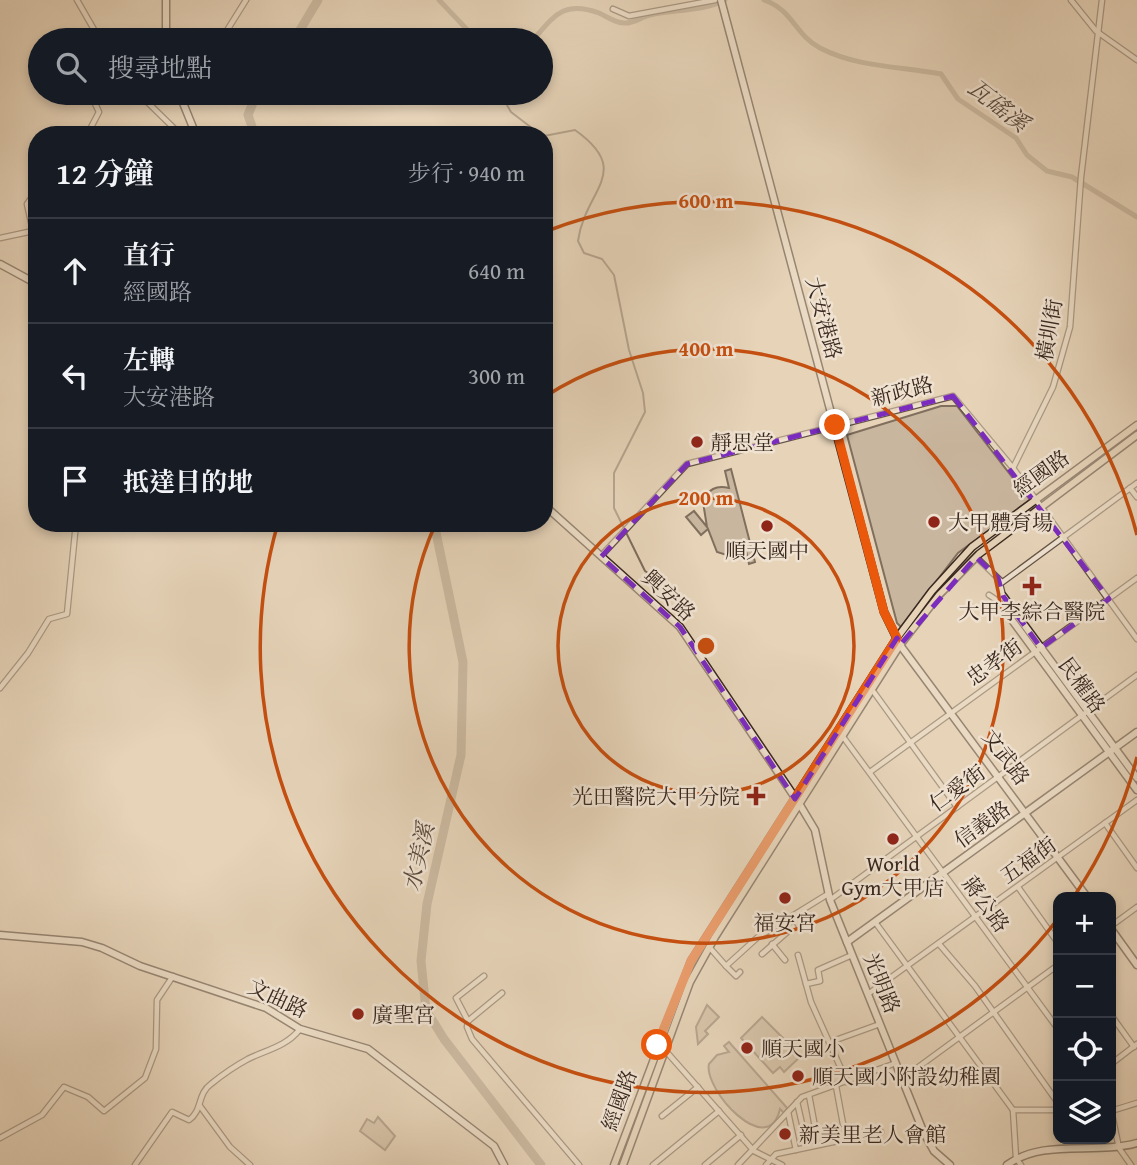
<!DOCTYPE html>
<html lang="zh-TW">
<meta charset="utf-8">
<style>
body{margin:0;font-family:"Gentium Book Plus","Noto Serif TC",serif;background:#242831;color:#f1f3f6}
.controls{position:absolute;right:21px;bottom:21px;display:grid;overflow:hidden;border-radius:14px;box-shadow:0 4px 10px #0003}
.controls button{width:63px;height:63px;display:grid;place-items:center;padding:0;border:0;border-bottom:2px solid #363941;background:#171b24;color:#f1f3f6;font:35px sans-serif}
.stop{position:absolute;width:21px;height:21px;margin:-16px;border:5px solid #ea580c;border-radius:50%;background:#fff}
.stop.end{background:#ea580c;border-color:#fff;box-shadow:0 2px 7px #0008}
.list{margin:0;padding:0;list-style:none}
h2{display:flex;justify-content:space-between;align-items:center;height:91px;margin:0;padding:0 28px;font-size:30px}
h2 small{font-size:23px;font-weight:400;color:#9ea1a6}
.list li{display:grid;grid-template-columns:46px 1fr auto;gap:21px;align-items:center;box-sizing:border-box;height:105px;padding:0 28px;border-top:2px solid #363941}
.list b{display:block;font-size:26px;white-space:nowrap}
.list p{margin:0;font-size:23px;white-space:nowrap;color:#9ea1a6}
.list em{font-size:23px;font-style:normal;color:#9ea1a6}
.icon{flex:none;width:38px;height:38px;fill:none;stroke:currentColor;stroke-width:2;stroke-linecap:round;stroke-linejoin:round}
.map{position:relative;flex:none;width:1137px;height:1165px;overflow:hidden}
.search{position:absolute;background:#171b24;box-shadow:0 4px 10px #0003;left:28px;top:28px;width:525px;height:77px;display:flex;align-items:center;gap:18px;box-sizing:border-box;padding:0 24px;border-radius:38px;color:#9ea1a6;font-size:26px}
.panel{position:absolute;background:#171b24;box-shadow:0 4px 10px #0003;left:28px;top:126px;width:525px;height:406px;border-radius:28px}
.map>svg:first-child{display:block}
.green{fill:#c9b69e;stroke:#816f5e;stroke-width:2}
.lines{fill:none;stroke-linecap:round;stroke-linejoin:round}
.stream{stroke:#7d6c5c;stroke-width:2}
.canal{stroke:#ab9984;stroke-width:5}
.river{stroke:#ab9984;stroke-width:9}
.street-casing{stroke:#645345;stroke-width:7}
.secondary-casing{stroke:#39281f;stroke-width:9}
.primary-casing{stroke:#39281f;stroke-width:9}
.street{stroke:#efe2d1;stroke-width:4.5}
.secondary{stroke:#efe2d1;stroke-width:6}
.primary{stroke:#e6d3b8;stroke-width:6}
.route{stroke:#ea580c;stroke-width:9}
.marked{fill:none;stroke:#7b2cbf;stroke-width:5;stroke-dasharray:14 9;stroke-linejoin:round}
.ring{fill:none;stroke:#c54f10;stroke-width:3.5}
.poi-dot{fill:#8f2418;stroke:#efe2d1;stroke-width:2.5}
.labels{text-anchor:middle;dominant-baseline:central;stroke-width:5;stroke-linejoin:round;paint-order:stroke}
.street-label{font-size:21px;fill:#39281f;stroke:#efe2d1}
.poi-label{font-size:21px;fill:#39281f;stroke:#efe2d1;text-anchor:start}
.water-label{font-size:23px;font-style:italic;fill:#5b4a3d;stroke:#efe2d1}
.centre{fill:#c54f10;stroke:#efe2d1;stroke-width:3.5}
.ring-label{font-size:21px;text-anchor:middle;font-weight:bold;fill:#c54f10;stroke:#efe2d1;stroke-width:5;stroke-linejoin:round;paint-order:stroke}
</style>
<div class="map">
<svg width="1137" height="1165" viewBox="0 0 1137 1165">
<rect width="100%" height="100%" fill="#e6d3b8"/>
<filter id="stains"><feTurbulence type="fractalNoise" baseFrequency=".00286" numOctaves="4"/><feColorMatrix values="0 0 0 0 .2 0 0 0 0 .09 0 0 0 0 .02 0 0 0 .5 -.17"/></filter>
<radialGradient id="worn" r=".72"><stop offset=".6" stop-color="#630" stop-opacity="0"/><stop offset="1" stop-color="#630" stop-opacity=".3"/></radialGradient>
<g class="green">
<polygon points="941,406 957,406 1030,500 958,553 901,627 897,623 847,435"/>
<path d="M731,469L755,562L749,564L746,551L733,557L717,552L708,529L701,535L686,517L694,511L707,527L703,502C708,489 716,485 729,488L725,471Z"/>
<polygon points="707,1005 719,1017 705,1031 708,1034 698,1044 696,1027"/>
<polygon points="762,1017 801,1056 784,1072 780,1067 773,1073 741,1038"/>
<path d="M729,1042L788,1109L784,1113L780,1109C768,1161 703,1089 709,1064L717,1055L729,1052L724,1046Z"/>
<polygon points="378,1117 395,1136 385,1150 360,1131 367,1119 374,1123"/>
</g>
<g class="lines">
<g class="stream">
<polyline points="500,93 511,112 541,135"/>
<path d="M544,136L575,130C634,172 585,189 578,241L584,253L602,259L614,275L629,350L643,393L645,412L614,473V508L645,571L651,575"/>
</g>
<g class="canal">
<polyline points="439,0 477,40"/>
<path d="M764,0C793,10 795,35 820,48C859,68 900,66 941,74L958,99L1016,138L1027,155L1047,171L1072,177L1137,217"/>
<path d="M533,40C554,16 563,0 599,13C608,17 615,23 624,23C633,24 641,17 650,15C675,9 702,12 725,0"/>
</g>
<g class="river">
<polyline points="294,40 318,0"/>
<polyline points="255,135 248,115 257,93"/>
<polyline points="434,523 463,662 461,755 427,904 421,961 426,1010 444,1039 541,1165"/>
</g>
<defs>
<g id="street">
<polyline points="77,0 100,40"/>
<polyline points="1071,0 1096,31 1137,60"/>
<polyline points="613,9 629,16 715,0"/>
<polyline points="221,40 246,0"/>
<polyline points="138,93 181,135"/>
<polyline points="87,135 99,112 90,93"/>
<polyline points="0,238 33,231 27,204 32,197 37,198"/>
<polyline points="1013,468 1053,387 1070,327 1081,177 1102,0"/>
<polyline points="1130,488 1137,497"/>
<polyline points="601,556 687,464 953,396 1013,468 1137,639"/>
<polyline points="976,557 1002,582"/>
<polyline points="989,595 998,601 1003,596 1000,584 1137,483"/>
<polyline points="0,688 28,653 49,619 67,614 76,523"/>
<polyline points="873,691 957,807"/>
<polyline points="841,734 1058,1029"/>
<polyline points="870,772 1137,578"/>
<polyline points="1105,823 1137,868"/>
<polyline points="1018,887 1058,943"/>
<polyline points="830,900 1137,675"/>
<polyline points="875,922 1013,1110 1016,1158 1021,1165"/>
<polyline points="1111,926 1137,907"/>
<polyline points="772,944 785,960"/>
<polyline points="939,944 975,986 1058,1103"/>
<polyline points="710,948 726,966 758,937 828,894"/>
<polyline points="762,954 793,927"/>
<polyline points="798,955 811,1002 847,1082"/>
<polyline points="726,966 736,976 740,972"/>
<polyline points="806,984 820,981 818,970 852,955"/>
<polyline points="502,993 468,1021 467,1027 472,1039 579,1165"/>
<polyline points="868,994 1137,800"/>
<polyline points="1111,1015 1134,1047"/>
<polyline points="468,1021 456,998 484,976"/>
<polyline points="833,1041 880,1024"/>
<polyline points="664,1049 754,1151 782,1165"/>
<polyline points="1111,1064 1137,1044"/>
<polyline points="902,1079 1058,965"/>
<polyline points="836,1086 843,1124"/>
<polyline points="809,1095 815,1127"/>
<polyline points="797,1102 803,1128"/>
<polyline points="200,1106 230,1147 250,1165"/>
<polyline points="1013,1110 1058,1110"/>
<polyline points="1111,1110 1119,1148 1131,1165"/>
<polyline points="1111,1111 1137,1103"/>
<polyline points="788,1112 796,1150"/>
<polyline points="662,1116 698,1087"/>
<polyline points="0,1138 42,1115 64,1087 88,1097 104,1111 145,1078 156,1049 157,1000 173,976"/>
<path d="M135,1165L172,1112L189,1120C203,1110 197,1094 211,1084C222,1075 235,1066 248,1059C266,1050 286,1047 300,1029"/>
<polyline points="653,1165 719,1111"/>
<polyline points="705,1165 741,1135"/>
<polyline points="738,1165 802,1097 896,1063"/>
<polyline points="766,1165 776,1154 881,1132"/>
</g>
<g id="secondary">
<polyline points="166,0 166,40"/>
<polyline points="721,0 884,612 900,645 1087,897"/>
<polyline points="179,93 196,135"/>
<polyline points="0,264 37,284"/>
<polyline points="544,505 680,627 800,805 815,830 830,900 923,1131 934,1151 950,1165"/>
<polyline points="1003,596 1137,778"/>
<polyline points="998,601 1137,790"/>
<polyline points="1111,929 1137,965"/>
<polyline points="0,935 82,942 102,948 140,966 266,1008 300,1029 368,1049 494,1146 504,1165"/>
<polyline points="847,942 1137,732"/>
<path d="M1007,1165C1044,1138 1094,1155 1137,1143"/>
</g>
<g id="primary">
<polyline points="614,1165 691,961 897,638 932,591 972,547 1137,425"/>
<polyline points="623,1165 690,982 715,937 900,645 939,595 979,554 1137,435"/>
</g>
</defs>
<use href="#street" class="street-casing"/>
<use href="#secondary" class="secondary-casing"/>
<use href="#primary" class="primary-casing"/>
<use href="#street" class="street"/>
<use href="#secondary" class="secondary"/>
<use href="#primary" class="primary"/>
</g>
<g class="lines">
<polyline class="route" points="657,1045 691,961 897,638 884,612 835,425"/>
</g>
<path d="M0 0H1137V1165H0ZM953,396L1109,599L1041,648L1003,596L998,578L976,557L900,645L897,638L795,799L680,627L601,557L687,464Z" fill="#e6d3b8" fill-opacity=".55" fill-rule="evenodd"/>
<path class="marked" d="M953,396L1109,599L1041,648L1003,596L998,578L976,557L900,645L897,638L795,799L680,627L601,557L687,464Z"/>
<g class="ring">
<circle cx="706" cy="646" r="148"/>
<path d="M546 396A297 297 0 1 1 435 525"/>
<path d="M1137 757A445 445 0 0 1 1075 895M1057 920A445 445 0 0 1 278 523M547 231A445 445 0 0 1 1137 535"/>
</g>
<g class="poi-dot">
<circle cx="697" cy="442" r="7"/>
<circle cx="934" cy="522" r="7"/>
<circle cx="767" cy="526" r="7"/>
<path d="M1028.5 575.5h7v7h7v7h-7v7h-7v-7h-7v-7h7z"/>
<path d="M752.5 785.5h7v7h7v7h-7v7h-7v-7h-7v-7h7z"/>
<circle cx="893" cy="839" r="7"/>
<circle cx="785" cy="898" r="7"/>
<circle cx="358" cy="1014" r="7"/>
<circle cx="747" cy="1048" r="7"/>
<circle cx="798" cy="1076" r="7"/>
<circle cx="785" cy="1134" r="7"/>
</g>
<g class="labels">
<g class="street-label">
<text transform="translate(824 318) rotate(75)">大安港路</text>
<text transform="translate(1049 330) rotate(-80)">橫圳街</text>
<text transform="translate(902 391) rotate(-14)">新政路</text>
<text transform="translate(1041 473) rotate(-36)">經國路</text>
<text transform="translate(669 595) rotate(43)">興安路</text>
<text transform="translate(994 662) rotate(-36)">忠孝街</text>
<text transform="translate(1082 685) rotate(54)">民權路</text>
<text transform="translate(1006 757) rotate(53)">文武路</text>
<text transform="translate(957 788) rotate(-36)">仁愛街</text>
<text transform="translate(982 824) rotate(-36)">信義路</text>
<text transform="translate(1028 860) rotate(-36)">五福街</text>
<text transform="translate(986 904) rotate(54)">蔣公路</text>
<text transform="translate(882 983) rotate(68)">光明路</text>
<text transform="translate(278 998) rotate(25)">文曲路</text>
<text transform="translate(619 1100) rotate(-70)">經國路</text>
</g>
<g class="poi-label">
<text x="711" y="442">靜思堂</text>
<text x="948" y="522">大甲體育場</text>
<text x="767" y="550" text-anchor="middle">順天國中</text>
<text x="1032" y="611" text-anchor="middle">大甲李綜合醫院</text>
<text x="740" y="796" text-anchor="end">光田醫院大甲分院</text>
<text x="893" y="863" text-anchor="middle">World<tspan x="893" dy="24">Gym大甲店</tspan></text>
<text x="785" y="922" text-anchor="middle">福安宮</text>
<text x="372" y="1014">廣聖宮</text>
<text x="761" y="1048">順天國小</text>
<text x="812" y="1076">順天國小附設幼稚園</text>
<text x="799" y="1134">新美里老人會館</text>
</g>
<g class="water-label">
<text transform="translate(999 105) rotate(38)">瓦磘溪</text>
<text transform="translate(418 857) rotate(-77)">水美溪</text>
</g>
</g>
<circle cx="706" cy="646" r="10" class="centre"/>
<g class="ring-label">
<text x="706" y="208">600 m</text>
<text x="706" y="356">400 m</text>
<text x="706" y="505">200 m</text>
</g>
<rect width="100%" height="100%" filter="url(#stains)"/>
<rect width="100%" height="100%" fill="url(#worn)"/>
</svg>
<div class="controls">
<button>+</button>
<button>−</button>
<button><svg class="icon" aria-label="locate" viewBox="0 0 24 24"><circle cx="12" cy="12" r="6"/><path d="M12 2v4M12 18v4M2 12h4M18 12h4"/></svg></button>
<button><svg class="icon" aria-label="layers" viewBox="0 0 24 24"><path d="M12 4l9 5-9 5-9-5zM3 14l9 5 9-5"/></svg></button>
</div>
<div class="stop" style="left:657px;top:1045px"></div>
<div class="stop end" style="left:835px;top:425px"></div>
<div class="search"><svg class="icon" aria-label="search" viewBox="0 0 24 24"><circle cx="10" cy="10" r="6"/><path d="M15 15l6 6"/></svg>搜尋地點</div>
<section class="panel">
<h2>12 分鐘<small>步行 · 940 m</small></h2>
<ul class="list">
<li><svg class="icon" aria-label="ahead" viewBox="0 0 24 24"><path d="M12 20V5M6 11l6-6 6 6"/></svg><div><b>直行</b><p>經國路</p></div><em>640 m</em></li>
<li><svg class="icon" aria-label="left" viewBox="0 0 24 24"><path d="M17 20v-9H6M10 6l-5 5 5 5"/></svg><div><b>左轉</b><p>大安港路</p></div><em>300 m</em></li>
<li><svg class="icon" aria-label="arrive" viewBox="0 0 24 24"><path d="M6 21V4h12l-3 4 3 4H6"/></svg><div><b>抵達目的地</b></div></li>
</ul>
</section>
</div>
